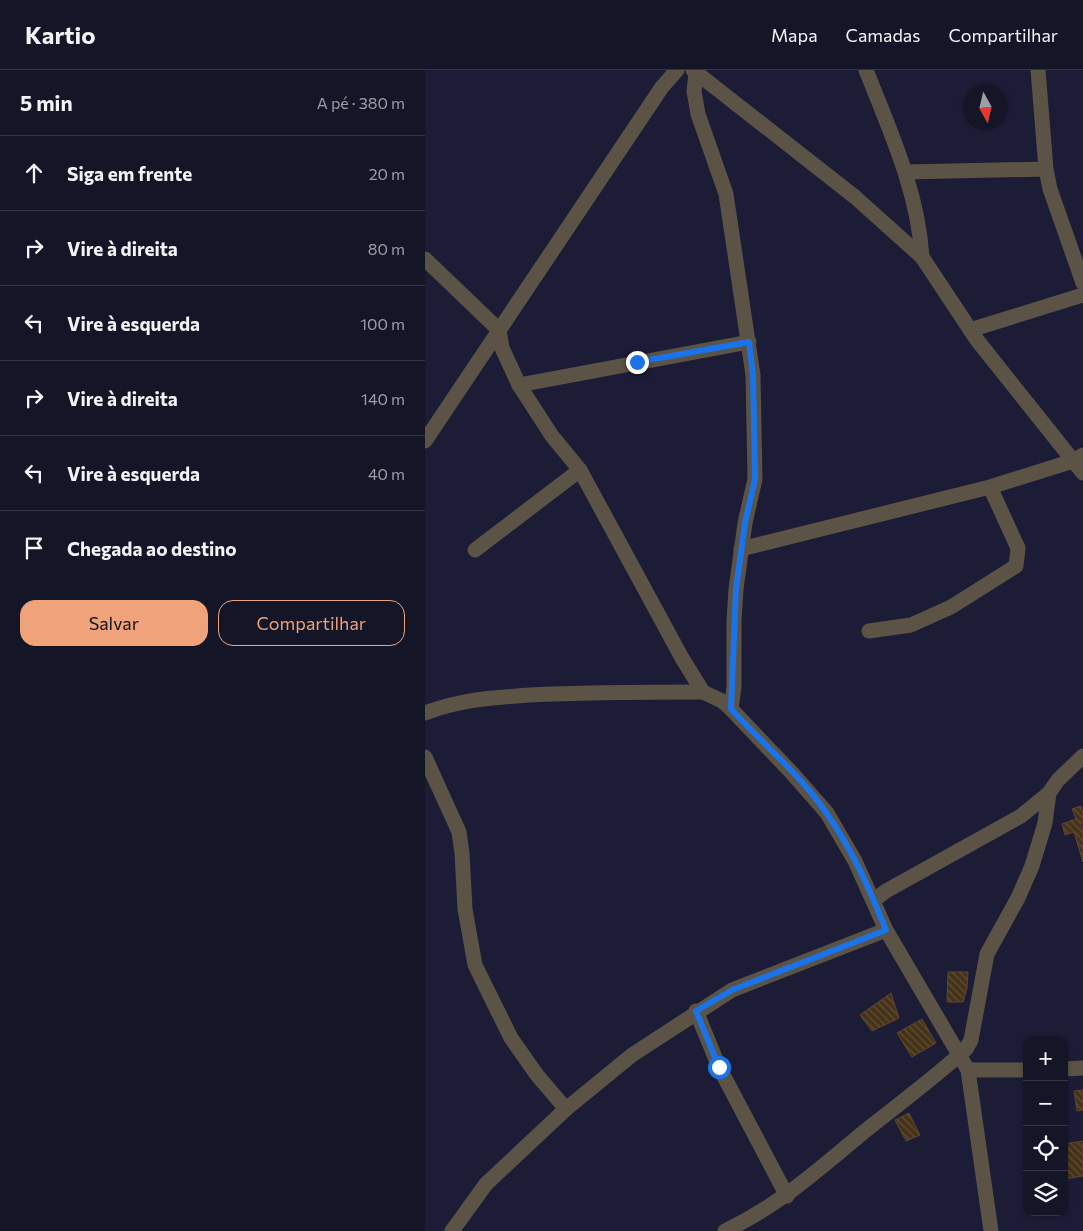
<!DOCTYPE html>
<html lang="pt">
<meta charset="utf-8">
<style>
body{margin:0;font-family:Commissioner,sans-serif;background:#222234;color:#f1f3f6}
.controls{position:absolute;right:15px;bottom:15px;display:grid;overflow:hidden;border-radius:10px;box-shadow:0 1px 4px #0004}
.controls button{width:45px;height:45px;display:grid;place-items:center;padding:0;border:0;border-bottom:1px solid #343445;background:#151528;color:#f1f3f6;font:25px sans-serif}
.compass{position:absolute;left:538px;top:15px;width:45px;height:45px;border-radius:50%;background:#151528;box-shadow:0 1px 4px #0004;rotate:172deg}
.stop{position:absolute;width:15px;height:15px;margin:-11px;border:4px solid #1a73e8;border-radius:50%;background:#fff}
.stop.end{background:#1a73e8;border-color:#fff;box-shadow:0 1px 5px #0008}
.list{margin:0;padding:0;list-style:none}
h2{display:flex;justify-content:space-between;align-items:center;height:65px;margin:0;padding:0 20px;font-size:21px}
h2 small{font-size:16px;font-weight:400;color:#9d9fa8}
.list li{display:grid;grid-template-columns:32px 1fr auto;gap:15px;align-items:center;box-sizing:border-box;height:75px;padding:0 20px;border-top:1px solid #343445}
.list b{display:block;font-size:19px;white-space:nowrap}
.list em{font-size:16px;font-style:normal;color:#9d9fa8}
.actions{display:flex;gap:10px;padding:15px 20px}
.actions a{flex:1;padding:11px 0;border:1px solid #f0a27a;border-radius:15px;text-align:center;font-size:18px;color:#f0a27a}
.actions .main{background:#f0a27a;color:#111}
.icon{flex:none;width:28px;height:28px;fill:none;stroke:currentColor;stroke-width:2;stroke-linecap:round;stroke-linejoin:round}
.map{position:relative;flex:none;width:658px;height:1161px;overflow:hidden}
header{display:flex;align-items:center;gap:30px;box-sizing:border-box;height:70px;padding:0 25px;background:#151528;border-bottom:1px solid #343445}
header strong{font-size:24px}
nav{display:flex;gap:28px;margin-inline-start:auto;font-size:18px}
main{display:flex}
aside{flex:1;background:#151528}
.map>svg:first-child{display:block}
.building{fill:url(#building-back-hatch);stroke:#5d482d}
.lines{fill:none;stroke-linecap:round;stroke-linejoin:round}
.minor{stroke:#5a5346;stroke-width:15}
.route{stroke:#1a73e8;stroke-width:6}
</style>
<header>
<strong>Kartio</strong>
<nav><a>Mapa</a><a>Camadas</a><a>Compartilhar</a></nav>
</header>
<main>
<aside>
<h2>5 min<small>A pé · 380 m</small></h2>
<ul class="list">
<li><svg class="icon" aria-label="ahead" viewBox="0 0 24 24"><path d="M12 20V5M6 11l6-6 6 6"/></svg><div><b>Siga em frente</b></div><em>20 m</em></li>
<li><svg class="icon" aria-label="right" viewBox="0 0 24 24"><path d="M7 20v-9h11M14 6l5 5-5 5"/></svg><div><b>Vire à direita</b></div><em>80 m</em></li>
<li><svg class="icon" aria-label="left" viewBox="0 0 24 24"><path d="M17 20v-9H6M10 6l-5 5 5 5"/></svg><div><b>Vire à esquerda</b></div><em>100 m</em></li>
<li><svg class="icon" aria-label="right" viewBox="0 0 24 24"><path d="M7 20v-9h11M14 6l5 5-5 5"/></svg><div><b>Vire à direita</b></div><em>140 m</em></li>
<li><svg class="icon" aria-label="left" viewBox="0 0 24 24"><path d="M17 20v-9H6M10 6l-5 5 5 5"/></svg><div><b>Vire à esquerda</b></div><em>40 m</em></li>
<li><svg class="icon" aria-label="arrive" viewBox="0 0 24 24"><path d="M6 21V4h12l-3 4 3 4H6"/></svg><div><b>Chegada ao destino</b></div></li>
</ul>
<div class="actions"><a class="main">Salvar</a><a>Compartilhar</a></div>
</aside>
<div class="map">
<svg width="658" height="1161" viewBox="0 0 658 1161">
<defs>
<pattern id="building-back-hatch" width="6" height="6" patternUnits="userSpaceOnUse" patternTransform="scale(1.25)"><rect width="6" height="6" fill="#453217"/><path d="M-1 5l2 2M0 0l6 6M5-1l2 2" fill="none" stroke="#60503a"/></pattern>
</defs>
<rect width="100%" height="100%" fill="#1c1c36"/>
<g class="building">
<polygon points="656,736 658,744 658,753 656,753 658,760 658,792 649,762 640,765 637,754 651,749 647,739"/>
<polygon points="523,902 543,902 542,918 538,932 522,932"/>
<polygon points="466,923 474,948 447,961 435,945"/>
<polygon points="497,949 511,973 487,987 472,963"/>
<polygon points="658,1020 658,1040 652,1041 649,1021"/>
<polygon points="484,1043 495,1065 481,1071 470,1050"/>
<polygon points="658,1071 658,1106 640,1109 639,1074"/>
</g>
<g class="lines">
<g class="minor">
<polyline points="268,0 430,127 497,187 552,270 658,403"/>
<path d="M441,0C465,61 493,121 497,187"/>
<polyline points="613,0 621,99 625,119 658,213"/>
<polyline points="271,3 269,21 273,44 301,124 328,305 330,409 320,453 311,519 309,551 309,617 306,639"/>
<polyline points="480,102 621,99"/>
<polyline points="0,189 74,260 77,278 94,315 127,366 155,400 257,588 278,622 297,631 306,639 367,703 402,743 430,791 461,860 543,1000 566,1161"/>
<polyline points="545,260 658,225"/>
<polyline points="94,315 324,272"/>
<polyline points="0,371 237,17 252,0"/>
<polyline points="316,479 565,417 648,391 658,385"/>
<polyline points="50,480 155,400"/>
<polyline points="444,561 486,555 526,537 591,496 593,478 565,417"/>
<path d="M0,643C37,629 66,628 105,625C163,622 220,622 278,622"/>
<polyline points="0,687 34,762 37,783 40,839 50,895 86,968 112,1005 141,1039"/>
<polyline points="449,830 461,821 596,746 624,723 633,710 658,686"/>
<polyline points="271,941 294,997 362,1126"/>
<polyline points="639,999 658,998"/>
<polyline points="543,1000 602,1000"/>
<polyline points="27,1161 61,1114 141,1039 207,985 307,920 461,860"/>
<path d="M300,1161C356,1134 393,1100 440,1061C474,1034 509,1008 541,979L546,970L562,884L593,828L607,796L620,753L624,723"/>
</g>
</g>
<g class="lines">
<path class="route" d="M212,292L324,272L328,305L330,409L320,453L311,519L306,639C338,674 376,705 402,744C427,779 445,820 461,860L307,920L271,941L294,997"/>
</g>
</svg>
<div class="controls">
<button>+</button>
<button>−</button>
<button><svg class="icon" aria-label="locate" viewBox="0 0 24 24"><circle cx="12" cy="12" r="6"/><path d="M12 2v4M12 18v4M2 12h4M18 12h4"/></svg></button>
<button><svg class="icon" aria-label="layers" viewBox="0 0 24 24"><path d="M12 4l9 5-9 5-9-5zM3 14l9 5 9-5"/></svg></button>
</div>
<svg class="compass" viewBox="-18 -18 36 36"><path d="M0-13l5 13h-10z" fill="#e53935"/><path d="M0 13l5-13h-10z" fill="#9d9fa8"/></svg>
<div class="stop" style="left:294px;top:997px"></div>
<div class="stop end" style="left:212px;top:292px"></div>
</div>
</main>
